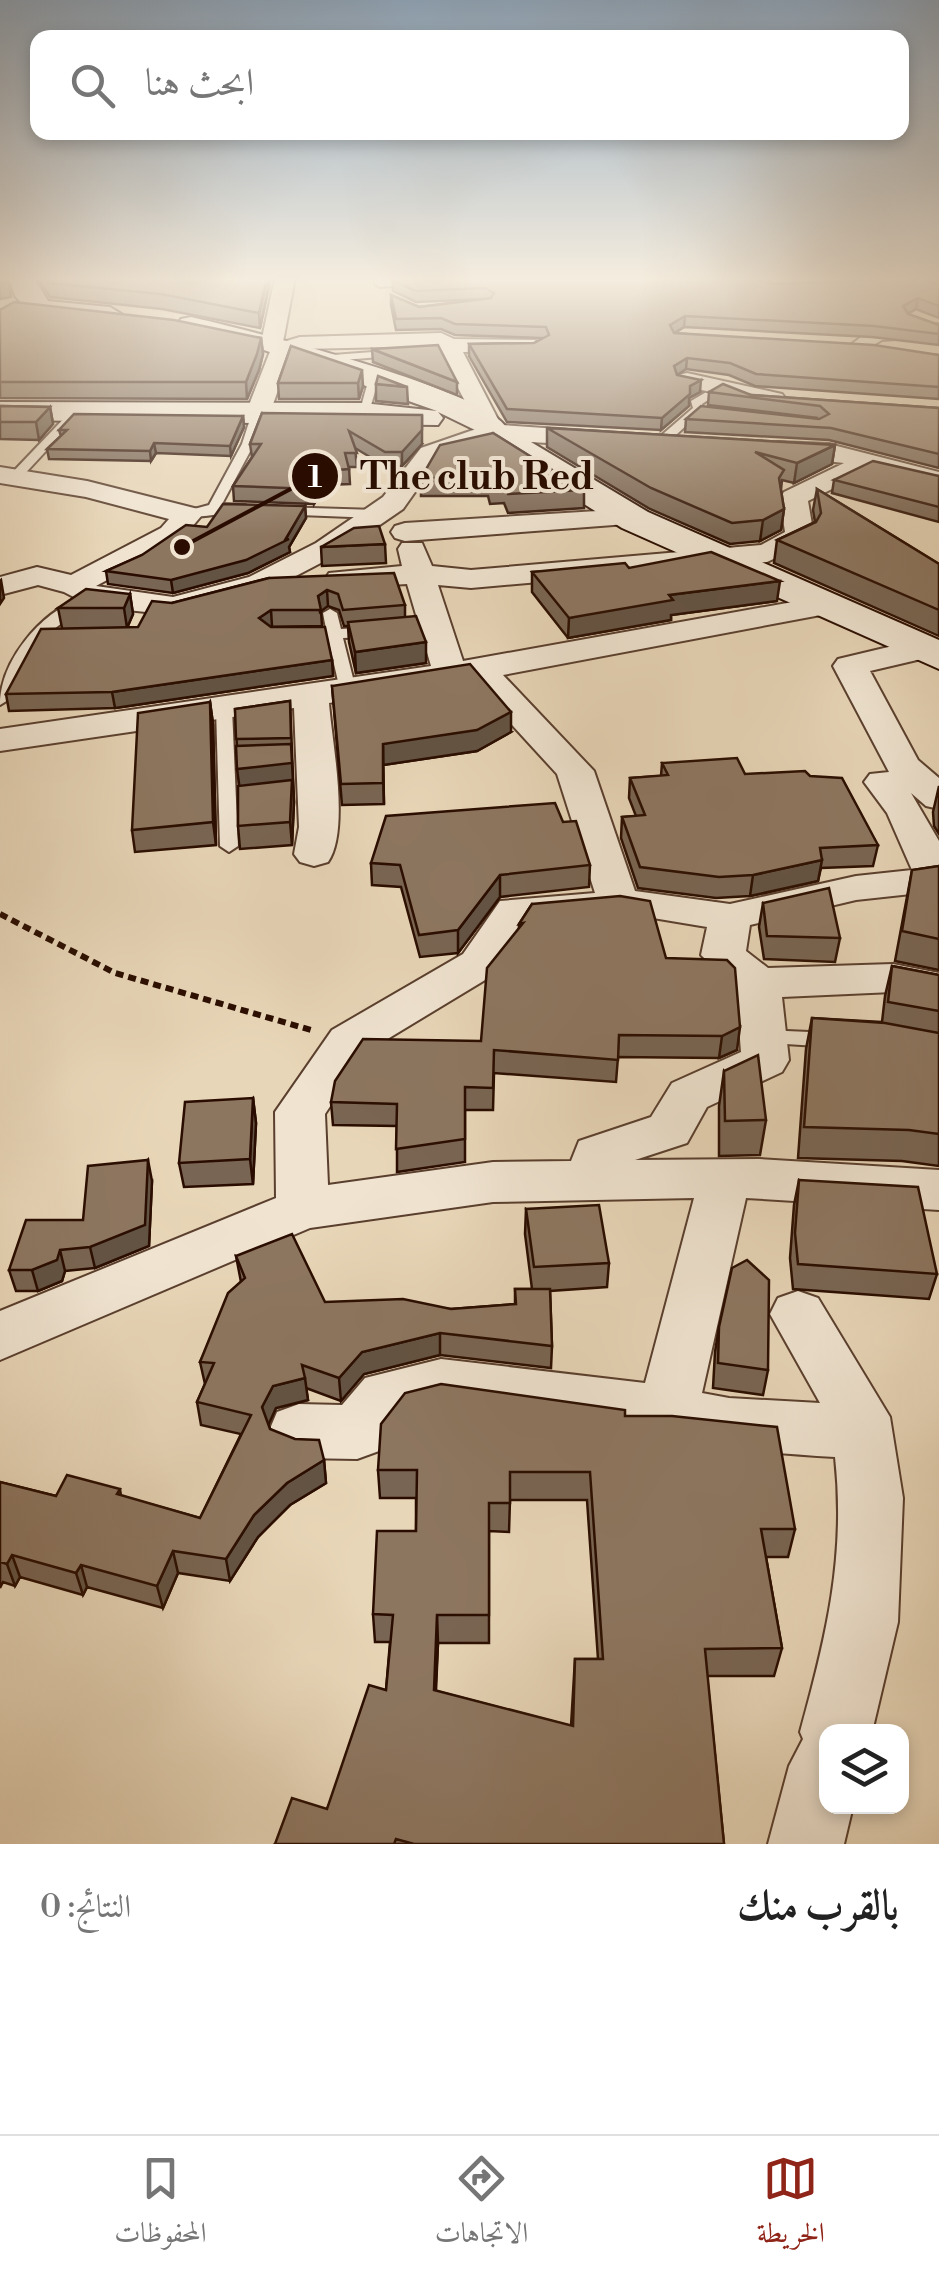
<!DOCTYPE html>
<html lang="ar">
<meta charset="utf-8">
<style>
body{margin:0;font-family:"Libre Bodoni",Amiri,serif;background:#f2f2f2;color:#222;direction:rtl}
.controls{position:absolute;right:30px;bottom:30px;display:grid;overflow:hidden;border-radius:20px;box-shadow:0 5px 15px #0003}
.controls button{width:90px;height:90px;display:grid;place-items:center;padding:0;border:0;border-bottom:2px solid #e0e0e0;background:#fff;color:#222;font:50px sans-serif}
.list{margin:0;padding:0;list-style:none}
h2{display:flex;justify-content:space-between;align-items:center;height:130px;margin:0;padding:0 40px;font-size:42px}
h2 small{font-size:32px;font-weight:400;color:#767676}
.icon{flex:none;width:55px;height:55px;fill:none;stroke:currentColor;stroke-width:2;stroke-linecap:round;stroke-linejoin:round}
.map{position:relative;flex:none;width:939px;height:1844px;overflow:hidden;direction:ltr}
.search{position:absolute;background:#fff;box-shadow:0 5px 15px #0003;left:30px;right:30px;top:30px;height:110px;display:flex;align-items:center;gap:25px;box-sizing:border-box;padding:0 35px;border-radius:20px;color:#767676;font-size:38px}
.sheet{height:290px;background:#fff}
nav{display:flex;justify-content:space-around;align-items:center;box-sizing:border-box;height:140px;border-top:2px solid #e0e0e0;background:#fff;font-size:28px;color:#767676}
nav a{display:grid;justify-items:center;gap:5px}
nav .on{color:#8f2418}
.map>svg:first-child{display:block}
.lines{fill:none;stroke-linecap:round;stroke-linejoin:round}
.lane-casing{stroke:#5a3f2e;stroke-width:4}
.street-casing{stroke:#5a3f2e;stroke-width:4}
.secondary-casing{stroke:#2a0d00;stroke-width:4}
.path{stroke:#2a0d00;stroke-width:6;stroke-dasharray:8 5;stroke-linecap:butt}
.lane{fill:#f0e4d1;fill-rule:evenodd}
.street{fill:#f0e4d1;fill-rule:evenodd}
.secondary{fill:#f0e4d1;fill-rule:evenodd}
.wall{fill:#796553;stroke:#2a0d00;stroke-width:2.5;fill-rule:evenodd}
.shaded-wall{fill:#635343;stroke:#2a0d00;stroke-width:2.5}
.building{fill:#8d7660;stroke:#2a0d00;stroke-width:2.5;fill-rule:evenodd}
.leader{fill:none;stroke:#2a0d00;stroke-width:4}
.callout-dot{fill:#2a0d00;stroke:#f0e4d1;stroke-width:4}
.mark-label{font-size:30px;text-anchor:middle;font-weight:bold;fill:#fff}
.callout-label{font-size:38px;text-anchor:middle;font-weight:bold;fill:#2a0d00;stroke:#f0e4d1;stroke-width:8;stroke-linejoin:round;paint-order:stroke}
</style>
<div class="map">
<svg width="939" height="1844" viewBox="0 0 939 1844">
<rect width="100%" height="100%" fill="#e8d6b8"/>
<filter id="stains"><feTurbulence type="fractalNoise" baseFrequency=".002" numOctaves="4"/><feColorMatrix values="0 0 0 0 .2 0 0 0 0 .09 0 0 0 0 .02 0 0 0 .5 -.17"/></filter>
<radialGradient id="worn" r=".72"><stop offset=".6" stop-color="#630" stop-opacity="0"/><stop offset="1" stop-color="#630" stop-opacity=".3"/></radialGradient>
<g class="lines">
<defs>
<g id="lane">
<polygon points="375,278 416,281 421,284 380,287 375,284"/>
<polygon points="472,278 497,278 508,282 503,285"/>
<polygon points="400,350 404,355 319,362 314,359 319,356"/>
<polygon points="374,375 379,378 369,412 359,414 369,378"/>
<polygon points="720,384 729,386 702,404 703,410 664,446 656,446 656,440 693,408 691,401"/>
<path d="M259,407L265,410L254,444L222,504L245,505L251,509C248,511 191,518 183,518V512L209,505L242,444L253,410Z"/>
<polygon points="72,410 82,412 19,480 11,480 11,474"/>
<polygon points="279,507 376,510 383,514 376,518 274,514 273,511"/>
<path d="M81,598L86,599V605L46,635L8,700L0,705C0,661 40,613 81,598Z"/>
<polygon points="330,609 337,613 341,629 372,627 380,632 372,637 343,638 356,690 348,695 340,690 328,638 301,640 293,635 301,630 326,629 323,613"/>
<polygon points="224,703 232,708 238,846 229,852 220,846 216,708"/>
<polygon points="763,1030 833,1033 841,1035 844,1040 841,1045 833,1047 755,1042 752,1037 755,1032"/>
</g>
<g id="street">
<polygon points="275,278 295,278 283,342 300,337 441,333 454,339 535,340 538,345 527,351 463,352 501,425 602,432 614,439 602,446 494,440 439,458 403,509 336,555 271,589 184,613 173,615 91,606 64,592 38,585 0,595 0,577 37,567 71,575 161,528 169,519 86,497 0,483 0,467 87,481 198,509 202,515 181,540 96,586 173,597 249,577 316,543 383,497 421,448 479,428 436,346 302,349 291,353 271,410 267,415 251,415 247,410 271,349 261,343"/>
<polygon points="939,324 939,336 882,340 859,353 848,347 870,330"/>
<polygon points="687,373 782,394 786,399 774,406 679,385 676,380 679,375"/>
<path d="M778,442L829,444L939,472V488L870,470L808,501L814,536L810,542L767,562L471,588L438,585L463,661L826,596L837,598L842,605L837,612L826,614L503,675L594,771L635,891L730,904L856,876L912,870L887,813L864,782L870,774L889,772L833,666L838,659L922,639L934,642L938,649L934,656L870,671L918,760L939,778V809L926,806L911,793L939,841V891L856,900L750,925L746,951L768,968L893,964L939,973V1003L893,992L782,997L789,1060L782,1072L707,1107L687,1143L635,1160L759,1159L939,1170V1210L746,1198L702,1393L729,1398L820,1403L770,1314L778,1298L798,1291L818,1298L890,1417L903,1498L898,1622L872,1732H826V1806H853L844,1844H768L789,1766L803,1739L800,1732C826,1638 846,1556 835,1457C703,1450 572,1426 441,1409L404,1418L379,1451L357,1459L299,1458L277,1450L269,1431L277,1412L299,1404L342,1405L365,1378L441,1359L645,1383L694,1198L493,1202L310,1228L0,1360V1311L276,1198L275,1112L332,1030L463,954L500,901L595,893L557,774L471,680L329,703C332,742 350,831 328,862L314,866L300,862L294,854L299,827L294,708L0,751V729L431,666L407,584L340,588L329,585L325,579L329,573L402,566L398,549L402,543H422L432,566L471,570L761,545L785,532L780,498L784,492L844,463L769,455L765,450ZM605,910L707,927L701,955L736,988L741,1052L672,1083L651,1117L579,1141L571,1161L493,1162L328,1185L325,1114L366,1052L495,974L528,922L588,917Z"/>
<polygon points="630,509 640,511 644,517 640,523 405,541 395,538 391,532 395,526 405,523"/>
</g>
<g id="secondary">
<polygon points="9,278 34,278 48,301 110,307 123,315 110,323 31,314 15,296"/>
<path d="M191,317C244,329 481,388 506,427L648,512L939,640V669L622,528L481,439L475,430L438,412L443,418L438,425L0,420V402L363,403L437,411L264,350L181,331L177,325L181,319Z"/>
</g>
</defs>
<use href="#lane" class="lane-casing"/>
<use href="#street" class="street-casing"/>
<use href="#secondary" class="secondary-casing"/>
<polyline class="path" points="0,914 115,973 311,1030"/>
<use href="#lane" class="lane"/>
<use href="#street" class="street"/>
<use href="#secondary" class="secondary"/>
</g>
<g class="wall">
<polygon points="37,278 269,278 269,286 260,328 162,309 50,297"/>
<polygon points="888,278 939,278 939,318 916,309 908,314 939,325 939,345 872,337 684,327 675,333 939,355 939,399 755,386 729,375 686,369 677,375 700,392 689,398 689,406 661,430 507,422 469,356 469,344 534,343 543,338 455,335 441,329 396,330 391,305 391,295 419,307 485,299 416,302 393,291 392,280 772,284 885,280"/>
<polygon points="0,310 261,338 263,354 259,370 247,399 0,398"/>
<polygon points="291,346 363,386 359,399 279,399 278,383"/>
<polygon points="372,349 457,382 457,395 373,362"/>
<polygon points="376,384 407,387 408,404 376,401"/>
<polygon points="709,392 939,408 939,468 829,440 685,432 686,419 818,418 708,405"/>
<polygon points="0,406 50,407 53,424 39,440 0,439"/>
<polygon points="262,413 422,444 402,466 385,466 355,448 357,467 349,467 350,484 325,485 314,504 234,501 233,486 252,457 250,444"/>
<polygon points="243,416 244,427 231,456 156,453 151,461 49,459 47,449 61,436 59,430"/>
<polygon points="547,428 835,445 832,464 794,483 782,480 781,490 784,509 781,530 760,541 730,544 650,509 547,447"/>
<polygon points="493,433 584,490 584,508 508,513 504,503 490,504 488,496 421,496 421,478"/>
<polygon points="939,476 939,522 832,493 834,480"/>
<polygon points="817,489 939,564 939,636 774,563 777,540 815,522 813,510"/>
<polygon points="305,506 306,518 289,547 290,552 248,573 173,593 108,584 106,571 207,527"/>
<polygon points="385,544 386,563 322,566 321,547"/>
<polygon points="629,568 777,601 671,615 671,620 568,638 532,592 532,572"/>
<polygon points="269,578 405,605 405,617 426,663 356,673 349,642 348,626 344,626 339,610 328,606 321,610 322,626 270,627 332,660 333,676 115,708 9,711 6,694 62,628 58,608 130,594 133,614 127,628 138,627 172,603"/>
<polygon points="332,686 511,732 477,751 383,765 384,804 342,805"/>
<polygon points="290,701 294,802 292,845 240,849 238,826 239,786 235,709"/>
<polygon points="210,702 213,724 216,845 135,852 132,830"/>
<polygon points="662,763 745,774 878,845 873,866 821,868 818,881 750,896 716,898 638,888 621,838 622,817 636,816 629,798 630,778 661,776"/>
<polygon points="939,786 939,834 934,826 933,812"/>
<polygon points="563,822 590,865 589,887 500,897 458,953 420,957 401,887 372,885 371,863"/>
<polygon points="939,866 939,970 895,961 912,870"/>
<polygon points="763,903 840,938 835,962 764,959 759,927"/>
<polygon points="532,904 666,958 737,1050 719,1058 618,1057 616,1082 494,1073 493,1110 465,1110 465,1162 397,1172 397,1126 333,1125 331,1102 481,1041 519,928 519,924"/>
<polygon points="892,966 939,975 939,1166 902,1161 798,1158 806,1049 812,1018 882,1022 885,996"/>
<polygon points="724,1071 766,1120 760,1155 719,1156 719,1106"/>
<polygon points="253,1098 256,1123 253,1184 184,1187 179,1163"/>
<polygon points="799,1180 937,1274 929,1299 793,1289 790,1258 794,1205"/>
<polygon points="152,1181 149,1246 95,1268 65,1271 62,1281 38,1291 16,1291 9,1270 83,1220"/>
<polygon points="526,1209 609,1263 607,1287 550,1291 552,1346 551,1368 440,1355 364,1374 341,1401 306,1388 308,1400 276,1408 268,1424 270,1429 324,1460 326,1483 290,1505 258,1537 230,1581 178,1573 163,1608 87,1587 83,1595 20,1577 15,1586 3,1582 0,1588 0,1482 56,1496 120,1489 121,1496 200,1518 241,1434 201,1425 197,1402 205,1384 200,1362 241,1282 236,1256 325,1302 451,1309 515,1304 515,1289 532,1289 525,1234"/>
<polygon points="719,1327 768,1370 763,1395 713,1388 715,1352"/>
<path d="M625,1416L795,1529L788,1557H766L782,1648L774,1676H707L724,1844H275L327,1809L386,1690L390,1642H375L373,1614L416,1531V1498H380L378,1470ZM510,1500H587L598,1659H575L571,1726L436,1691L438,1643H489V1531L509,1532Z"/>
</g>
<g class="shaded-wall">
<polygon points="267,278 269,278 269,286 260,328 259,313"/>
<polygon points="9,282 11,297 0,299 0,284"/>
<polygon points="918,298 916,309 901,317 903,306"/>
<polygon points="685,316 684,327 669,336 670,325"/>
<polygon points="261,338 263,354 259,370 247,399 246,382"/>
<polygon points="687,358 686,369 673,378 674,366"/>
<polygon points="362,370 363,386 359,399 358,383"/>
<polygon points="701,380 700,392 689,398 689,406 661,430 662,418 690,386"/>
<polygon points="50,407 53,424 39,440 36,422"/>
<polygon points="422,415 422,444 402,466 402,452"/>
<polygon points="243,416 244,427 231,456 230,446"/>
<polygon points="154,443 156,453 151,461 150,451"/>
<polygon points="835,445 832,464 794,483 797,463"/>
<polygon points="324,471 325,485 314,504 313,489"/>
<polygon points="305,506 306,518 289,547 290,552 248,573 173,593 171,580 285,540"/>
<polygon points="784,509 781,530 760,541 763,520"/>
<polygon points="1,580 4,598 0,604 0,581"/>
<polygon points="780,581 777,601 671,615 671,620 568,638 569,618 669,595"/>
<polygon points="327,590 328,606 320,612 318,596"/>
<polygon points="130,594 133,614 127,628 124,608"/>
<polygon points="271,610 272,626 260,634 259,618"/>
<polygon points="426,642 426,663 356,673 355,652"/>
<polygon points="332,660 333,676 115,708 112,692"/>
<polygon points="210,702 213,724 216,845 213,822"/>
<polygon points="511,712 511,732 477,751 383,765 384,804 383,744"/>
<polygon points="291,744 294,802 292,845 290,822 240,791 237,769"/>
<polygon points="822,860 818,881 750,896 753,875"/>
<polygon points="500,875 500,897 458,953 458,930"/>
<polygon points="740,1027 737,1050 719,1058 722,1036"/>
<polygon points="253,1098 256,1123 253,1184 250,1159"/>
<polygon points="148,1160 152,1181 149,1246 95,1268 90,1247"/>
<polygon points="60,1250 65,1271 62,1281 38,1291 32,1270"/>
<polygon points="440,1333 440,1355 364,1374 341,1401 339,1378 362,1352"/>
<polygon points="305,1378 308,1400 276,1408 266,1430 262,1407 273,1386"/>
<polygon points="324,1460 326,1483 290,1505 258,1537 230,1581 226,1559 254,1515 287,1483"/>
<polygon points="173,1551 178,1573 163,1608 157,1586"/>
<polygon points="12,1555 20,1577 15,1586 7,1564"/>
<polygon points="81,1565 87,1587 83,1595 76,1573"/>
<polygon points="437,1615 438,1643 434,1717 434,1690"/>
</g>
<g class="building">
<polygon points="0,278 8,278 9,282 0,284"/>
<polygon points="45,278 267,278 259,313 161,294 48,283"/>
<polygon points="570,278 752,278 772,284 885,280 888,278 921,278 939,285 939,306 918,298 903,306 908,314 939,325 939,334 874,326 685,316 670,325 674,333 874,345 939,355 939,387 756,374 730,363 687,358 674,366 677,375 701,380 690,386 690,394 662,418 507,409 469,344 534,343 549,335 546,327 455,324 441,318 396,319 391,295 419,307 491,298 494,293 485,288 416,291 392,280"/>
<polygon points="14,302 174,320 261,338 257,354 246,382 0,382 0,310"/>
<polygon points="438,345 457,382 372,349"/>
<polygon points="291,346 362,370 358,383 278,383"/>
<polygon points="378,376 407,387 376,384"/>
<polygon points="723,384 751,395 939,408 939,454 831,428 686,419 701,406 819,419 829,414 820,406 709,392"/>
<polygon points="0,406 50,407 36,422 0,422"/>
<polygon points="262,413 422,415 422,430 402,452 385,452 349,431 357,453 345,453 349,469 324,471 313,489 233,486 261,444 250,444"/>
<polygon points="74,414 243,416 230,446 154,443 150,451 47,449 67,430 59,430"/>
<polygon points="547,428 835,445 797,463 755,452 784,470 779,478 784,509 763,520 732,523 651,488"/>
<polygon points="493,433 584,490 508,494 504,485 491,486 488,478 421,478 440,445"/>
<polygon points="873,461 939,476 939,507 834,480"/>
<polygon points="817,489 939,564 939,610 777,540 816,522 821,513"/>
<polygon points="223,504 305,506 285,540 289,539 246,560 171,580 106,571 142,555 186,525 207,527"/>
<polygon points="379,526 385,544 321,547 354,528"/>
<polygon points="711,552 780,581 669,595 673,600 569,618 532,572 625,563 629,568"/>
<polygon points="394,573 405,605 343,610 338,594 327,590 318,596 321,610 271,610 259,618 271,627 325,627 332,660 112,692 6,694 41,629 138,627 152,601 172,603 269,578"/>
<polygon points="86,589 130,594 124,608 58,608"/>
<polygon points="416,616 426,642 355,652 348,622"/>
<polygon points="470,664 511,712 477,730 383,744 383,783 341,784 332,686"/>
<polygon points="290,701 291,738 236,739 235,709"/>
<polygon points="210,702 213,822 132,830 138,713"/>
<polygon points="291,744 292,763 237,769 236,746"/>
<polygon points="737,758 745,774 805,771 810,776 842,778 878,845 820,848 822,860 753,875 719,877 640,867 622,817 645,815 630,778 668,775 662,763"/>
<polygon points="292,780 290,822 238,826 238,786"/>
<polygon points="555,803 563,822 576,821 590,865 500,875 458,930 419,935 400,865 371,863 386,816"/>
<polygon points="939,866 939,939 902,931 912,870"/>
<polygon points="829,888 840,938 767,936 763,903"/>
<polygon points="620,896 650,901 666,958 727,960 735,968 740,1027 722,1036 619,1035 618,1060 494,1050 493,1088 465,1087 465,1139 396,1149 397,1104 331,1102 335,1081 363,1039 481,1041 487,968 523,923 519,924 532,904"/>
<polygon points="892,966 939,975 939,1011 888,1002"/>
<polygon points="812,1018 885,1023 939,1033 939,1134 909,1130 804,1127"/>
<polygon points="758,1055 766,1120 725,1121 724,1071"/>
<polygon points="253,1098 250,1159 179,1163 185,1102"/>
<polygon points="148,1160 145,1225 90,1247 60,1250 57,1260 32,1270 9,1270 26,1220 83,1220 88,1166"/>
<polygon points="799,1180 918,1187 937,1274 798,1264 795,1233"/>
<polygon points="599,1205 609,1263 534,1267 526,1209"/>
<polygon points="292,1234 325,1302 403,1299 451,1309 516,1304 515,1289 550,1289 552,1346 440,1333 362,1352 339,1378 302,1365 305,1378 273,1386 262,1407 270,1429 295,1439 319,1440 324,1460 287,1483 254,1515 226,1559 173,1551 157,1586 81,1565 76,1573 12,1555 7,1564 0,1562 0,1482 56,1496 67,1475 120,1489 117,1494 200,1518 251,1415 197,1402 214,1363 200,1362 228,1293 245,1278 236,1256"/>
<polygon points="747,1260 769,1280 768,1370 718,1363 719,1327 732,1268"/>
<path d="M441,1384L625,1410V1416H672L777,1427L795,1529H761L782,1648L705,1649L724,1844H414L396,1839L394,1844H275L292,1798L327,1809L369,1685L386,1690L393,1615L373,1614L377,1531H416L417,1470H378L381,1424L405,1393ZM510,1472H590L603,1659H575L573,1726L434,1690L437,1615H489V1503H510Z"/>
</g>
<linearGradient id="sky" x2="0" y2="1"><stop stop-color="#8ea6bc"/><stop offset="0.52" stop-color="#f5eddf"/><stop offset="1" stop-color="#f5eddf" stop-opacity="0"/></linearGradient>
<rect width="939" height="537" fill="url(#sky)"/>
<path class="leader" d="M182 547L315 476"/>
<g class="callout-dot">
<circle cx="182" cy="547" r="10"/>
<circle cx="315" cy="476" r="25"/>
</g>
<g class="mark-label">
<text x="315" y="487">1</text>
</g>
<g class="callout-label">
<text x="477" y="489">The club Red</text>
</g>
<rect width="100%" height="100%" filter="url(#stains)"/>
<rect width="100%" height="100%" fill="url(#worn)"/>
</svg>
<div class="controls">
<button><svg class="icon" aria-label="layers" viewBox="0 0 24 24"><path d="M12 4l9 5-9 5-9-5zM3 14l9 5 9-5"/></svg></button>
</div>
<div class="search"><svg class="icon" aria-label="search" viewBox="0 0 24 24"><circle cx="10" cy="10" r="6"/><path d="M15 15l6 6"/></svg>ابحث هنا</div>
</div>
<section class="sheet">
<h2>بالقرب منك<small>النتائج: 0</small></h2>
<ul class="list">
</ul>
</section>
<nav>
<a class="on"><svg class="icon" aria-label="map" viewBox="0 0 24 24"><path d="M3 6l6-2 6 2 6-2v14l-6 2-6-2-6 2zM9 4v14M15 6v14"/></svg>الخريطة</a>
<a><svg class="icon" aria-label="directions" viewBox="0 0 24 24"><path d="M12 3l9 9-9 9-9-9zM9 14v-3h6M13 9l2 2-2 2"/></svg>الاتجاهات</a>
<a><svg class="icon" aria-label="saved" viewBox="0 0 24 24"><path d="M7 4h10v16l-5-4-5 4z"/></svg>المحفوظات</a>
</nav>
